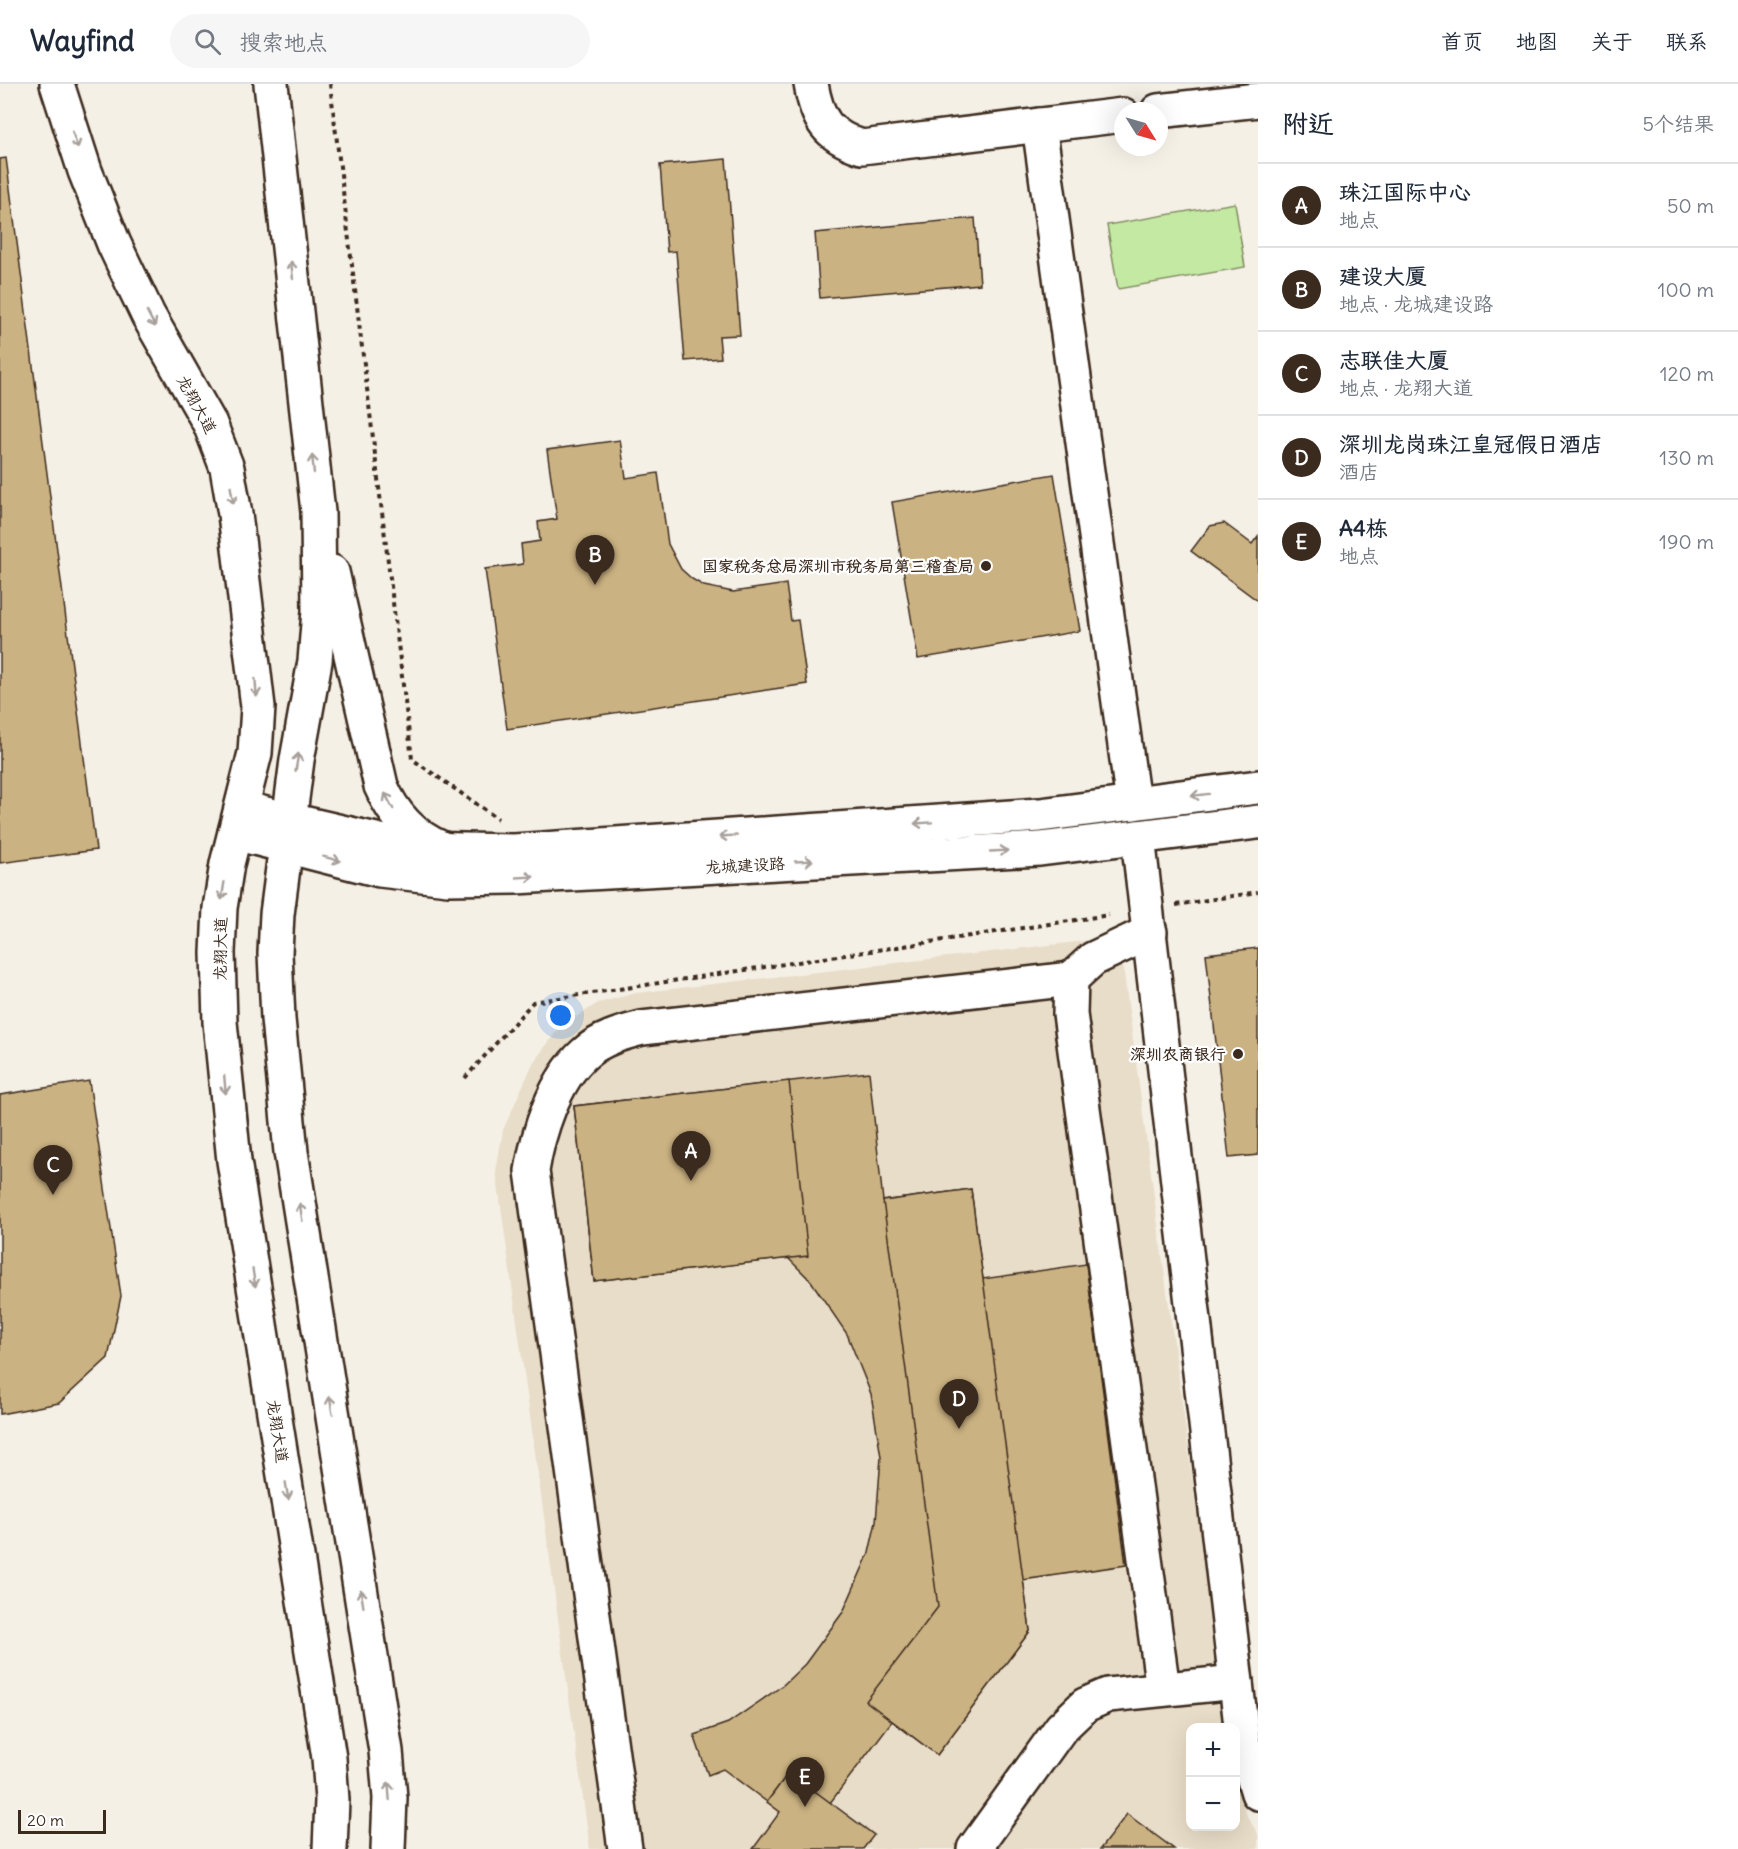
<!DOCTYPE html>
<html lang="zh">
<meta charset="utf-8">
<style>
body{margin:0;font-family:Delius,"LXGW WenKai TC",sans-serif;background:#f6f6f7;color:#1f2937}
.controls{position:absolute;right:18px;bottom:18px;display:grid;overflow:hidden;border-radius:12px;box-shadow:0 6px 24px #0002}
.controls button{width:54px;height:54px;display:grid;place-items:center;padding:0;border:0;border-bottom:2px solid #e0e1e3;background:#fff;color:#1f2937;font:30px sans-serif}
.compass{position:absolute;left:1114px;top:18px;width:54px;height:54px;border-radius:50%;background:#fff;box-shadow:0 6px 24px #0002;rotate:127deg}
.scale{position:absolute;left:18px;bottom:15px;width:88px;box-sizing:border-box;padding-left:6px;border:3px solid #3b2a1e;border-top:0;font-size:16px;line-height:21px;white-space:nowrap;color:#3b2a1e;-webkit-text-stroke:4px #fff;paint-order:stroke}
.you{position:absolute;left:561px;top:932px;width:21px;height:21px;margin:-15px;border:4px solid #fff;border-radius:50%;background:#1a73e8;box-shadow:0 0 0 9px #1a73e833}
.badge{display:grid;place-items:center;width:39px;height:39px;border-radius:50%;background:#3b2a1e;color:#fff;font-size:20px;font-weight:700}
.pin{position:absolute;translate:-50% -50px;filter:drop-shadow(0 2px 3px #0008)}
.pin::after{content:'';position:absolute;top:32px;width:21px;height:18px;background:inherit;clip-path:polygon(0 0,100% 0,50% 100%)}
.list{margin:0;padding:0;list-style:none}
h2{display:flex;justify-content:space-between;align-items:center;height:78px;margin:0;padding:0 24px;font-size:26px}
h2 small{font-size:20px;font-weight:400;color:#747a83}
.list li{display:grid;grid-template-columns:39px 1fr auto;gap:18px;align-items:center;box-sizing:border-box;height:84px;padding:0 24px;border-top:2px solid #e0e1e3}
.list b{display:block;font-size:22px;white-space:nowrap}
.list p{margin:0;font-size:20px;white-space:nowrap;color:#747a83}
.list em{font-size:20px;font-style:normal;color:#747a83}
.icon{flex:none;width:33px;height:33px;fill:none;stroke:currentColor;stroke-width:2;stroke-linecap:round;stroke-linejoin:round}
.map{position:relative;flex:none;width:1258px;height:1765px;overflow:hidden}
header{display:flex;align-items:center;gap:36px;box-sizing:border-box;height:84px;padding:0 30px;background:#fff;border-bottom:2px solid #e0e1e3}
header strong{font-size:28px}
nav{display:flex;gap:33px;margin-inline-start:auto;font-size:21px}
.search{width:420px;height:54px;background:#f6f6f7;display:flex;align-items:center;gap:15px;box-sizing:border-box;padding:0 21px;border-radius:33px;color:#747a83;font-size:22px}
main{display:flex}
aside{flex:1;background:#fff}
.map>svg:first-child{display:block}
.built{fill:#e8ddc8}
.green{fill:#c4e9a3;stroke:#808a60;stroke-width:1.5}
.building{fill:#cbb282;stroke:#3b2a1e;stroke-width:1.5}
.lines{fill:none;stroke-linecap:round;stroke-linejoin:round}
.minor-casing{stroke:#3b2a1e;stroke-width:38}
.major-casing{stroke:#3b2a1e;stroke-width:38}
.path{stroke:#3b2a1e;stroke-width:4;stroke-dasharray:4.5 4.5;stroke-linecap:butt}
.minor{stroke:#fff;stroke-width:33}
.major{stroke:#fff;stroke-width:33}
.oneway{stroke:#a79f9a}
.poi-dot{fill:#3b2a1e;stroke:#fff;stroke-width:2}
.labels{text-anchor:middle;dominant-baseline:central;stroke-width:4.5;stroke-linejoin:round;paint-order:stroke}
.street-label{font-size:16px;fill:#3b2a1e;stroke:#fff}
.poi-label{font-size:16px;font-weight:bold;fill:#3b2a1e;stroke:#fff;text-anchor:end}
</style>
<header>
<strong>Wayfind</strong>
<div class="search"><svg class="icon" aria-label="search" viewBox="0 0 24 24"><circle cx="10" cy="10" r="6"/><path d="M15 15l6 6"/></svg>搜索地点</div>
<nav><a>首页</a><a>地图</a><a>关于</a><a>联系</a></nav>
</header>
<main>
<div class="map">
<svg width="1258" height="1765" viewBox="0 0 1258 1765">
<rect width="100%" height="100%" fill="#f5f0e6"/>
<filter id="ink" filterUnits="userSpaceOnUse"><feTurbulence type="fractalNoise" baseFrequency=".0167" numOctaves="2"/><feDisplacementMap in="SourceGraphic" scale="12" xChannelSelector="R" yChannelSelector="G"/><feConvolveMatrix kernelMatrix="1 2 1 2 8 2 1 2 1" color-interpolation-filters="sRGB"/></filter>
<g filter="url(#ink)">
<polygon class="built" points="1119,853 1226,1643 1190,1644 1190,1742 1236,1742 1236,1700 1247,1732 1258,1750 1258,1765 590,1765 496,1087 503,1046 533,979 559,944 598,919 636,909"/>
<polygon class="green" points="1235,119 1245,183 1118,205 1107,141"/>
<g class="building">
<polygon points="6,74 96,766 0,779 0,75"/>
<polygon points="726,75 740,251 719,252 721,274 685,277 676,167 667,168 660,81"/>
<polygon points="975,134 980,200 820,214 815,149"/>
<polygon points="620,356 626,394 658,389 668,460 681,485 692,495 704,502 733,508 786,500 791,537 798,536 807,600 507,645 485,485 523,480 521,460 540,457 538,438 557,435 547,366"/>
<polygon points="1054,390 1080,547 918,575 892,418"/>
<polygon points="1224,439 1252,460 1258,452 1258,517 1191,467 1210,442"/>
<polygon points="1258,864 1258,1071 1229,1074 1206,870"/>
<polygon points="869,988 883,1117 971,1105 983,1195 1086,1180 1126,1481 1023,1496 1030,1547 937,1671 892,1637 830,1719 789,1688 767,1718 723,1685 708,1691 694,1651 728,1639 782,1602 805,1580 843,1528 869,1469 876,1438 881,1373 871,1310 847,1250 811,1197 788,1174 594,1197 574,1022"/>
<polygon points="89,997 121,1212 108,1274 59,1319 0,1330 0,1011"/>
<polygon points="789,997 808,1172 594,1197 574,1022"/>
<polygon points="971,1105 1030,1547 937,1671 866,1617 938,1523 883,1117"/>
<polygon points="789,1688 874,1751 863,1765 753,1765 780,1728 767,1718"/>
<polygon points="1127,1730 1174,1765 1100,1765"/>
</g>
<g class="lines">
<defs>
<g id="minor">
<path d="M811,0C817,35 827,52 862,63L1123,31"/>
<polyline points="1158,27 1258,16"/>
<polyline points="1039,41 1133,719"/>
<polyline points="242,724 290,736"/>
<polyline points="1138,753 1243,1659 1258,1709"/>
<polyline points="1150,848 1093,875 1071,895 1070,930 1163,1605"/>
<path d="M625,1765L532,1087C538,1049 554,997 584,970C600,955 622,949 642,944L1071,895"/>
<polyline points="974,1765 1061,1644 1085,1621 1108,1611 1236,1598"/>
</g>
<g id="major">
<polyline points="57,0 85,87 114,160 148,231 210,340 227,384 235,430 258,623 255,669 227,780 220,824 218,869 220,938 234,1077 329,1674 332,1716 330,1765"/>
<polyline points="271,0 318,428 319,527 315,577 297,676 277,830 275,869 278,935 291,1068 386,1667 390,1714 388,1765"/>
<path d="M332,488L381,702C393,730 412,752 441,764"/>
<polyline points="290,736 415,765 514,767 1040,731 1258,703"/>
<polyline points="235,749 380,786 448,794 515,793 1040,765 1258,738"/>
</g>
</defs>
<use href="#minor" class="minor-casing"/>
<use href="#major" class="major-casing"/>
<g class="path">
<polyline points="330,0 412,675 498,735"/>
<polyline points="1176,821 1258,808"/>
<polyline points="465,994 533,918 1109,831"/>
</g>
<use href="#minor" class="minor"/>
<use href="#major" class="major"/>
</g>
<defs><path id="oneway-shaft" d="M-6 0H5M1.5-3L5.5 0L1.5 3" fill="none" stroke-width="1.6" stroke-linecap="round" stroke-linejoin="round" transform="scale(1.5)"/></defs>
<g class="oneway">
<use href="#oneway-shaft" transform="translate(75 56) rotate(72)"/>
<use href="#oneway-shaft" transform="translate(292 186) rotate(-96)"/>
<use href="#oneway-shaft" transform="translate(151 235) rotate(62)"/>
<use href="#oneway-shaft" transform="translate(313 380) rotate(-96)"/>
<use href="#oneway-shaft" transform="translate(232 411) rotate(80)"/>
<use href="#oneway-shaft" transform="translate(256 604) rotate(86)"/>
<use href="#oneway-shaft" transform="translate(297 678) rotate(-81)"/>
<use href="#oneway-shaft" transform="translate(1200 711) rotate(173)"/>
<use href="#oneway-shaft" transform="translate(389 717) rotate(-118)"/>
<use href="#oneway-shaft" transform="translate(923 739) rotate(176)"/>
<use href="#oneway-shaft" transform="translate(728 752) rotate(176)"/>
<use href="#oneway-shaft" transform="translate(999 767) rotate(-3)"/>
<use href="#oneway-shaft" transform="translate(332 775) rotate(15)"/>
<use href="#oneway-shaft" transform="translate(804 777) rotate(-3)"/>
<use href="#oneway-shaft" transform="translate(525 793) rotate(-3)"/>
<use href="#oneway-shaft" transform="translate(223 807) rotate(99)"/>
<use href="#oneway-shaft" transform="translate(225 1001) rotate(85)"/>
<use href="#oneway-shaft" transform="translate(301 1128) rotate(-99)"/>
<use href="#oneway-shaft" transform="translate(254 1194) rotate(81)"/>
<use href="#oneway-shaft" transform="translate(331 1321) rotate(-99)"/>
<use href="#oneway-shaft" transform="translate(287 1407) rotate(81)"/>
<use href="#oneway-shaft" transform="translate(362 1514) rotate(-99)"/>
<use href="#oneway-shaft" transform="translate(389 1707) rotate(-94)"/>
</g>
</g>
<g class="poi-dot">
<circle cx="986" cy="482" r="6"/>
<circle cx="1238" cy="970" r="6"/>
</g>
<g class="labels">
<g class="street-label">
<text transform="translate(197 320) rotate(61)">龙翔大道</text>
<text transform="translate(745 781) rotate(-3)">龙城建设路</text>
<text transform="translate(220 865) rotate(-89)">龙翔大道</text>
<text transform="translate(278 1347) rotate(81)">龙翔大道</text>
</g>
<g class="poi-label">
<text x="974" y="482">国家税务总局深圳市税务局第三稽查局</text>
<text x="1226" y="970">深圳农商银行</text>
</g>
</g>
</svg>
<div class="controls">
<button>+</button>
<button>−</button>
</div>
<svg class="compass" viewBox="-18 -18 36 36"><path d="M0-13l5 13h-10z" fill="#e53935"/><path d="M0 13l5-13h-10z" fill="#747a83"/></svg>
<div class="scale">20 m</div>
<div class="you"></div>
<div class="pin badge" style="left:691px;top:1097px">A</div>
<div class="pin badge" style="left:595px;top:501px">B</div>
<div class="pin badge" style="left:53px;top:1111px">C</div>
<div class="pin badge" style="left:959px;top:1345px">D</div>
<div class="pin badge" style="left:805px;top:1723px">E</div>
</div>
<aside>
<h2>附近<small>5个结果</small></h2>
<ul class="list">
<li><span class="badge">A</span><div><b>珠江国际中心</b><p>地点</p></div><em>50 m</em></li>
<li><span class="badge">B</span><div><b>建设大厦</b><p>地点 · 龙城建设路</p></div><em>100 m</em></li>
<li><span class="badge">C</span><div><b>志联佳大厦</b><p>地点 · 龙翔大道</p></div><em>120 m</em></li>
<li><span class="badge">D</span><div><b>深圳龙岗珠江皇冠假日酒店</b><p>酒店</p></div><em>130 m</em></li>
<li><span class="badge">E</span><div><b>A4栋</b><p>地点</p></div><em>190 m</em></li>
</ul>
</aside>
</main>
